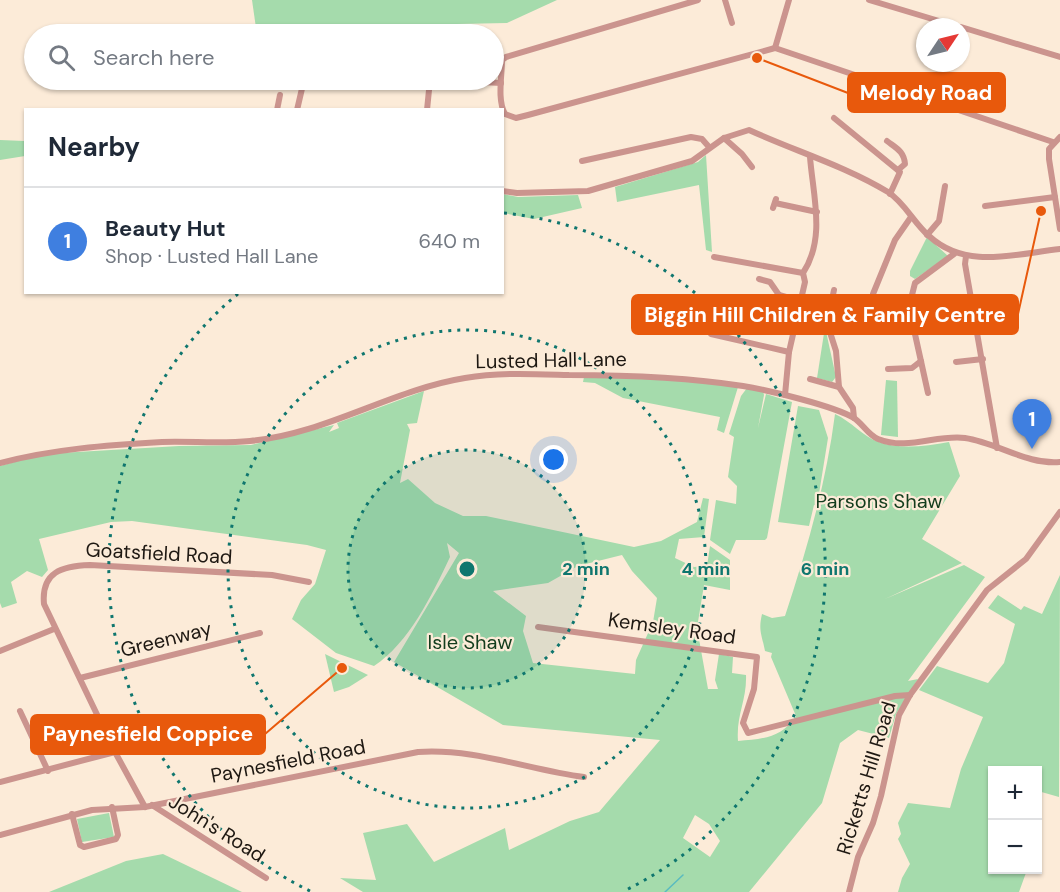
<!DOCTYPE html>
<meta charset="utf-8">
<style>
body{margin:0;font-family:"DM Sans",sans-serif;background:#f6f6f7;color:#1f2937}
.controls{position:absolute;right:18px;bottom:18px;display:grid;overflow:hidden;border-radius:0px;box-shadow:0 2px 4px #0004}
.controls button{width:54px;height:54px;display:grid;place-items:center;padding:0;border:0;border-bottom:2px solid #e0e1e3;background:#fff;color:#1f2937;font:30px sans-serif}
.compass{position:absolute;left:916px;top:18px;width:54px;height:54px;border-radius:50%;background:#fff;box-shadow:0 2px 4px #0004;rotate:55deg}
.you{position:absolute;left:554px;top:460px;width:21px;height:21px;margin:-15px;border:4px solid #fff;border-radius:50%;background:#1a73e8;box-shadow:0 0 0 9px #1a73e833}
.badge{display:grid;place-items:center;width:39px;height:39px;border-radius:50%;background:#574bc2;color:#fff;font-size:20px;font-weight:700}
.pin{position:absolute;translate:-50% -50px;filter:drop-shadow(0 2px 3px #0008)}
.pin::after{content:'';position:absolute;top:32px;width:21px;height:18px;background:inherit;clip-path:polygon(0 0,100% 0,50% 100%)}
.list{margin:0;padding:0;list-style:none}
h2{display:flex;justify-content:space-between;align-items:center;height:78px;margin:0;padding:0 24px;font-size:26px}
h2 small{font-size:20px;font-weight:400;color:#747a83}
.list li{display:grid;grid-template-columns:39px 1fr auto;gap:18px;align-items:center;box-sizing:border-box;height:108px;padding:0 24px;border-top:2px solid #e0e1e3}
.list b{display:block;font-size:22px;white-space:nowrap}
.list p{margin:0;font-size:20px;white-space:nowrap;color:#747a83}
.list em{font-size:20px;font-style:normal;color:#747a83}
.icon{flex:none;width:33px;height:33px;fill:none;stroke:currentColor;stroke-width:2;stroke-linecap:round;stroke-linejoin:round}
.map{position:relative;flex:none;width:1060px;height:892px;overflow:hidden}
.search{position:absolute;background:#fff;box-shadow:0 2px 4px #0004;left:24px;top:24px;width:480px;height:66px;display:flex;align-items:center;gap:15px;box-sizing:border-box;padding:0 21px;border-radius:33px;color:#747a83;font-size:22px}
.panel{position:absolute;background:#fff;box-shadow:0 2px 4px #0004;left:24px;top:108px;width:480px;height:186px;border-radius:0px}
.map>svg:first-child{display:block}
.green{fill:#a5dbac;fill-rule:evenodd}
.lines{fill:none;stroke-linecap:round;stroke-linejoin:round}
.stream{stroke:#5abbc0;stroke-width:1.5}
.minor{stroke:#cb948e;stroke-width:6}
.ring{fill:none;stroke:#0f766e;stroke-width:3;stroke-dasharray:3 6}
.labels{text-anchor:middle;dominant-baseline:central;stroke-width:4.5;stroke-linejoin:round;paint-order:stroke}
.street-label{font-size:20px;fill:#1e1812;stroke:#fcebd8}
.park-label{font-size:20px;fill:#133d1d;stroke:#fcebd8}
.centre{fill:#0f766e;stroke:#fcebd8;stroke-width:3}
.ring-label{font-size:18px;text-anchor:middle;font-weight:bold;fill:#0f766e;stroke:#fcebd8;stroke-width:4.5;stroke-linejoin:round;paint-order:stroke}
.leader{fill:none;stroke:#e8590c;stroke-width:2}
.callout-dot{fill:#e8590c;stroke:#fcebd8;stroke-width:2}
.callout{fill:#e8590c;stroke:#e8590c;stroke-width:2}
.callout-label{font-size:21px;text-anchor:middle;font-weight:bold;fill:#fff}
</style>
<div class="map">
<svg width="1060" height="892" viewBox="0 0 1060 892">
<rect width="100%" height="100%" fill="#fcebd8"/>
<g class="green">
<polygon points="252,0 557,0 507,23 256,28"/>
<polygon points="0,140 25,141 25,156 0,160"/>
<polygon points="706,155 712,252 706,250 699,185 617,202 615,187 698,162"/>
<polygon points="503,194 518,197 578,195 582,208 534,219 503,213"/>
<polygon points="927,237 948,256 915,279 910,276 910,271"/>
<polygon points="825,327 836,377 832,382 817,378"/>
<polygon points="584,377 658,377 738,387 724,433 717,430 720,417 623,398 595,383 583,382"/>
<polygon points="886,380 897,381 898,437 881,435"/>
<polygon points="747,388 763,391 764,395 758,428 766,394 792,402 767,538 765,540 736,540 730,554 710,540 716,500 736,504 737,486 728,477 734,437 729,434 741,396"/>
<path d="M424,391L417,423L407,424L410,430L400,483L408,479L435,503L463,516H486L634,547L661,541L697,522L703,498L709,499L704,537L679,539L675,558L694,567L707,566L710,546L730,560V590L704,585L697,628L708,689H718L715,680L719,654L733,657L732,673L746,675C747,700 736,715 738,741C762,739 782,738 796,716L771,657L772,653L765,651C762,635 758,631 762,614L772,618L785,616C807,549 826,484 835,414C851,421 863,437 879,442C901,450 926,446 949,442L960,476L922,539L962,563L885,599L964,565L985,577L908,681L918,679L896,714L889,738L858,730L840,743L822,803L749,892H363L340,878L376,880L363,833L407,824L434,862L505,828L509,850L570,821L599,812L660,740L503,725L394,662L459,553L447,543L450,557C432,595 409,643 374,666L336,653L292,619L301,600L315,584L326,550L307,545L132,521L111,522L39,539L48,570L42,577L27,571L11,582L17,603L2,608L0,603V466L43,454L179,446L251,445L334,425L329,432L339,428L337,423ZM622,555L632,571L657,598L653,622L636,660L635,674L533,663L523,631L526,616L493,591L548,583L578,566ZM695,815L709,824L720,841L710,857L683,838Z"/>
<polygon points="798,406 819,410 828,438 817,506 814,505 809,526 778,522"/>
<polygon points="1060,575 1059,797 1038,791 1038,770 992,770 992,870 1027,870 1019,892 898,892 902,878 910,864 898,839 901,834 898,823 908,803 950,808 961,769 983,717 919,690 937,666 988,683 1004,663 1015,624 988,608 998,595 1021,610 1024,606 1042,614"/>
<polygon points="325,654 368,675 349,687 334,692"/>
<polygon points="109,813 114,837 82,842 77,819"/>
<polygon points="163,854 242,892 49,892 126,861"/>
</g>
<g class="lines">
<polyline class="stream" points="665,892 683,875"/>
<g class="minor">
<path d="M698,0L506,57L502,60C502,76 497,100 505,114L516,118L528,115L775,48L1053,142"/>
<polyline points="725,0 732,23"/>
<polyline points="869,0 959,27"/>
<polyline points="961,27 1060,57"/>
<polyline points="775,48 789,0"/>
<polyline points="444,80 501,83"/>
<polyline points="277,110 280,95"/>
<polyline points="297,110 304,80"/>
<polyline points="427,110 430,80"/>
<polyline points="834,118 900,172 890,194"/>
<polyline points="1060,137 1049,149 1049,159 1060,229"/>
<polyline points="724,138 742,154 752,167"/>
<path d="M887,141C896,148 904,151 905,164L898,170"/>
<polyline points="582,161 691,137 702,139 709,147"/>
<path d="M502,191L517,193L588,191L692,161L724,138L749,130C795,151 845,166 888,192C904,202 914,223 929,236C966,270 1014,254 1060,249"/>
<polyline points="775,203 817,212"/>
<polyline points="985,206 1055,197"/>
<polyline points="773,208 776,199"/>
<polyline points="927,235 939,221 945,186"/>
<polyline points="966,256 965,264 997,448"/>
<polyline points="714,257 803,273"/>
<polyline points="759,279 770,282 779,295"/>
<polyline points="834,290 827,323 836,351 839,387"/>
<polyline points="873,294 895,240 911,217"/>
<polyline points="754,304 763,305 779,295 800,301"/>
<polyline points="711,334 789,352"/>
<polyline points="956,362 983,359"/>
<polyline points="888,369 912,368 921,361"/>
<polyline points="810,379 839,387 853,408 854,418"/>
<polyline points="928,393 909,307 915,283 954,254"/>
<path d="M785,395L789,352L805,282L803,273C826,238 813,196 810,157"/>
<path d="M0,463C53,449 108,445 162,442C191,441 221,444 250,441C326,434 391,390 465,378C499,372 534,374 569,375C628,375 685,377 743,386C768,390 834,406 854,418C863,424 868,435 878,439C908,451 937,434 965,438C998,443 1027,465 1060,462"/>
<polyline points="538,627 757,657 754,689 743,723 748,733 895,696 910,695"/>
<polyline points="0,651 54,629"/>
<polyline points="80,678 260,633"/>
<polyline points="20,711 48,771"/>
<polyline points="0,782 115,752"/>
<polyline points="152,805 266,878"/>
<path d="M145,807L115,752L44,604C41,572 62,566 90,565L272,575L309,582"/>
<polyline points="72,814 80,845 84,847 116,839 118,835 112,807"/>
<path d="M0,835L92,810L145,807L418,752C475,748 529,770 584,777"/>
<polyline points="849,892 858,857 873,823 881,796 899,715 910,695 987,590 1026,559 1060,512"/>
</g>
</g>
<circle cx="467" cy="569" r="119" fill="#0f766e" fill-opacity=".12"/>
<g class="ring">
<circle cx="467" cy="569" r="119"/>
<circle cx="467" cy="569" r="239"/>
<path d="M310 891A358 358 0 0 1 239 293M504 213A358 358 0 0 1 624 891"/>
</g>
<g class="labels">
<g class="street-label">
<text transform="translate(551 360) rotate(-1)">Lusted Hall Lane</text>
<text transform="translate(159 553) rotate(3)">Goatsfield Road</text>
<text transform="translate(672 628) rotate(8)">Kemsley Road</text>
<text transform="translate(166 639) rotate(-14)">Greenway</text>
<text transform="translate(288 761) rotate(-11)">Paynesfield Road</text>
<text transform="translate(866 778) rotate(-73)">Ricketts Hill Road</text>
<text transform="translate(217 828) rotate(32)">John's Road</text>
</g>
<g class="park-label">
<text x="879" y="501">Parsons Shaw</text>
<text x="470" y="642">Isle Shaw</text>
</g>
</g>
<circle cx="467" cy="569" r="9" class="centre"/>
<g class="ring-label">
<text x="586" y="575">2 min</text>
<text x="706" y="575">4 min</text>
<text x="825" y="575">6 min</text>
</g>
<path class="leader" d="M757 58L848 93M1041 211L1018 314M342 668L265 734"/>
<g class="callout-dot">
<circle cx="757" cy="58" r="6"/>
<circle cx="1041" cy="211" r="6"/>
<circle cx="342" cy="668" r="6"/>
</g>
<g class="callout">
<rect x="848" y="73" width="157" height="39" rx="6"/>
<rect x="632" y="295" width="386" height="39" rx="6"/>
<rect x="31" y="715" width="234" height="39" rx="6"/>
</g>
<g class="callout-label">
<text x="926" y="100">Melody Road</text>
<text x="825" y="322">Biggin Hill Children &amp; Family Centre</text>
<text x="148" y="741">Paynesfield Coppice</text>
</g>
</svg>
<div class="controls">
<button>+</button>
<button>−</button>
</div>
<svg class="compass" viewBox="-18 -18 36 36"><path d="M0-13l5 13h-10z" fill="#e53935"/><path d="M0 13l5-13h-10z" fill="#747a83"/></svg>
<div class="you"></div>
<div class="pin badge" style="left:1032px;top:449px;background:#3f7fe0">1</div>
<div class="search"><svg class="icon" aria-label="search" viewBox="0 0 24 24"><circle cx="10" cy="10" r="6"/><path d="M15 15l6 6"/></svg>Search here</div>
<section class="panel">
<h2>Nearby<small></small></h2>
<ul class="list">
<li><span class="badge" style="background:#3f7fe0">1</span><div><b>Beauty Hut</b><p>Shop · Lusted Hall Lane</p></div><em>640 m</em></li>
</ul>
</section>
</div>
